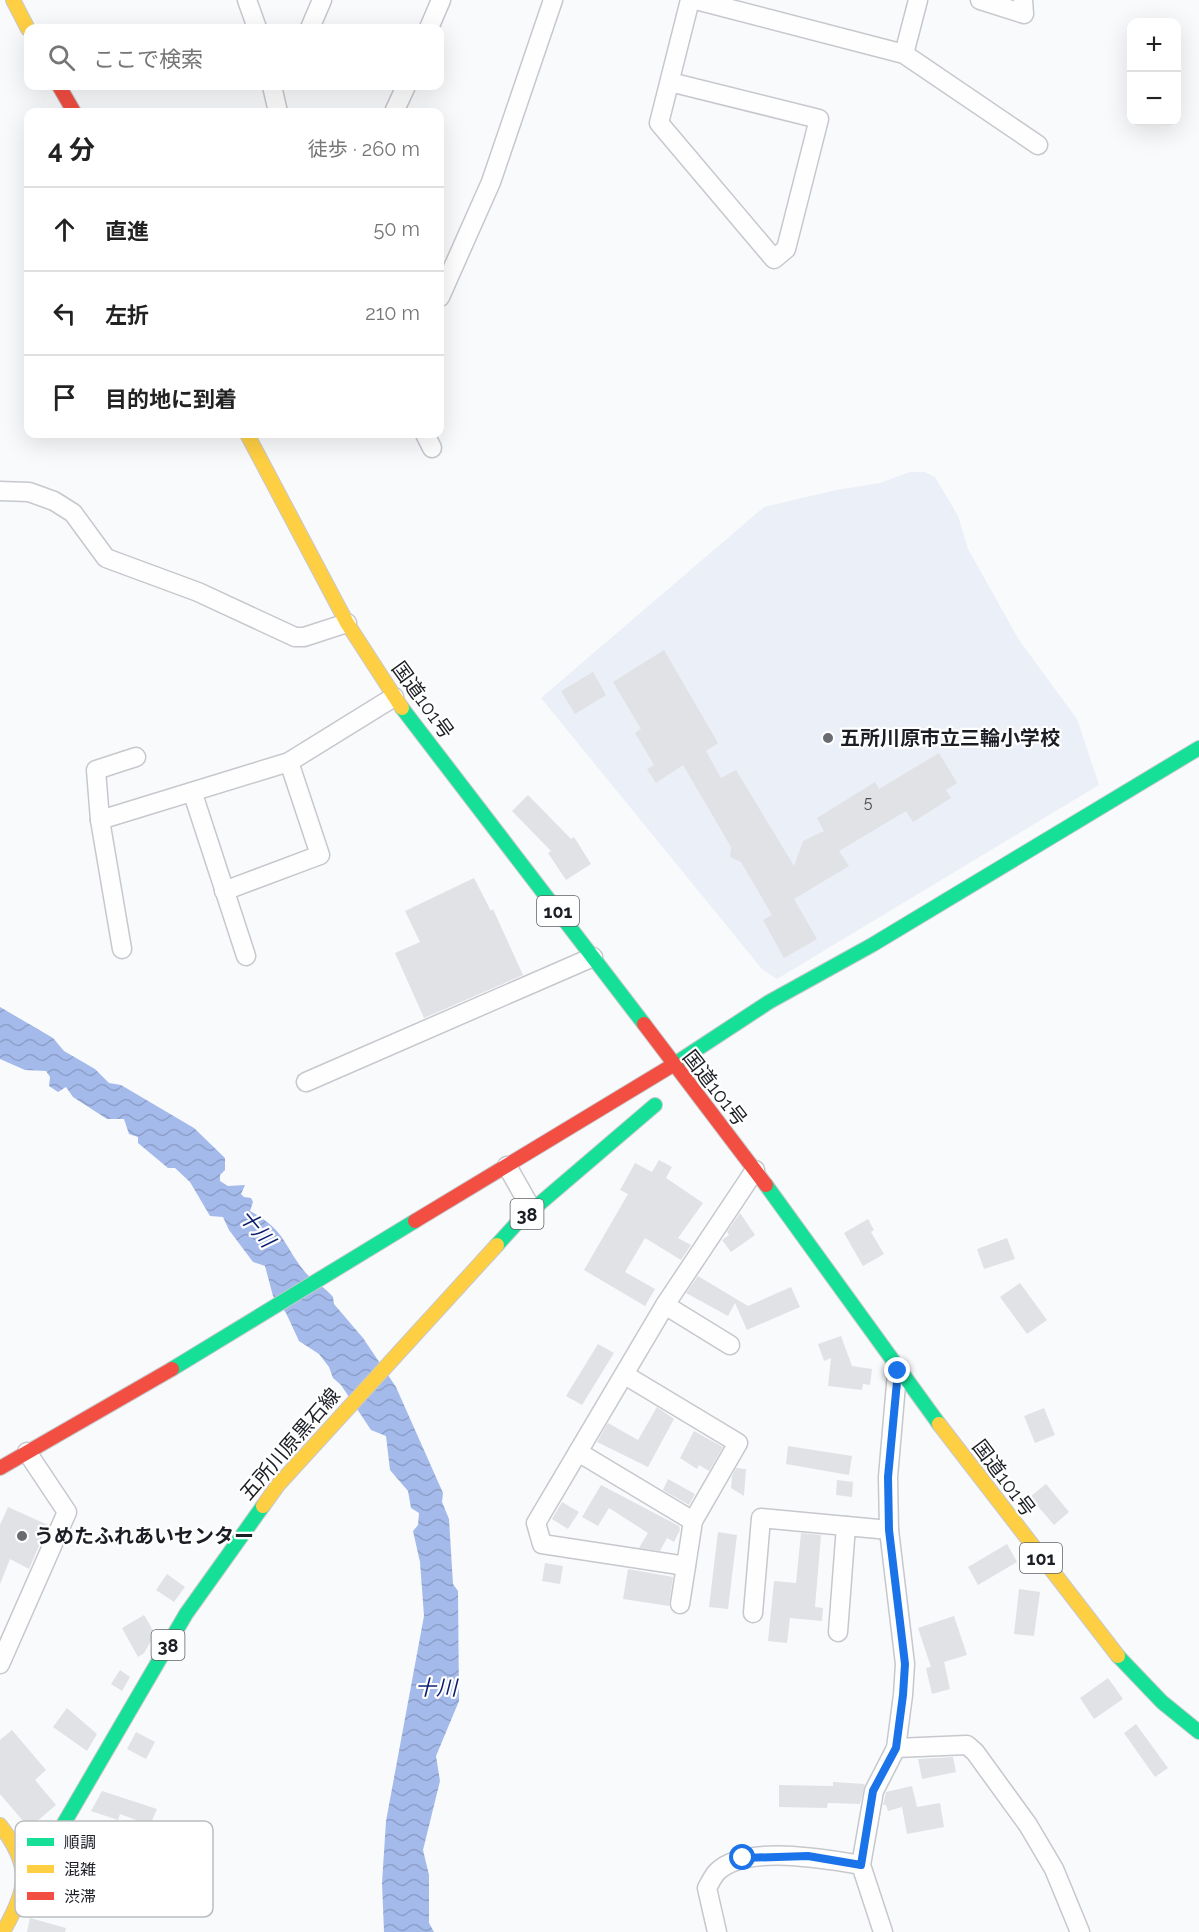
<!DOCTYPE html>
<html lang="ja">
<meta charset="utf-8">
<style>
body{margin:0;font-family:Raleway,"Noto Sans JP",sans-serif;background:#f2f2f2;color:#222}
.controls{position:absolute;right:18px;top:18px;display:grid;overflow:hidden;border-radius:12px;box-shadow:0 6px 24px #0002}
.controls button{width:54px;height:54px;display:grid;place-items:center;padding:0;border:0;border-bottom:2px solid #e0e0e0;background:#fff;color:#222;font:30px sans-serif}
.stop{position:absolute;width:18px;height:18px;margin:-14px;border:4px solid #1a73e8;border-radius:50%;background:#fff}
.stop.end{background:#1a73e8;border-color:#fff;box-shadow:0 2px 6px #0008}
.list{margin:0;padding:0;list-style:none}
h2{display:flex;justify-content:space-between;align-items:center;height:78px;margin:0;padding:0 24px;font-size:26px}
h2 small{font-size:20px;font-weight:400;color:#767676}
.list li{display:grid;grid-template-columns:39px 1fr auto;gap:18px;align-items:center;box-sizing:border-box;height:84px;padding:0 24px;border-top:2px solid #e0e0e0}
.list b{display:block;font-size:22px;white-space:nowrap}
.list em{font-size:20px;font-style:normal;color:#767676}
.icon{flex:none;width:33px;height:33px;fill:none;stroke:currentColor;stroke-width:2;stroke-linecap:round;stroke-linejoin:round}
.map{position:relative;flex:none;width:1199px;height:1932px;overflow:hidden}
.search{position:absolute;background:#fff;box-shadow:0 6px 24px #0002;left:24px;top:24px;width:420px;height:66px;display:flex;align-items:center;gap:15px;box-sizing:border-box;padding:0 21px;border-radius:12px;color:#767676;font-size:22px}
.panel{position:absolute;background:#fff;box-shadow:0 6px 24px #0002;left:24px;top:108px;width:420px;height:330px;border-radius:12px}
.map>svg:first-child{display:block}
.built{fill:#ebeff8}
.water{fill:url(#water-waves)}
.building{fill:#e0e2e6}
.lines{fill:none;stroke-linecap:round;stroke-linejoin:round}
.street-casing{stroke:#c6c8cd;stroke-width:21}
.fast-casing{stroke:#c6c8cd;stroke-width:16}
.slow-casing{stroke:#c6c8cd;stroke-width:16}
.jam-casing{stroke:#c6c8cd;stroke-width:16}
.street{stroke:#fefeff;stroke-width:18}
.fast{stroke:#16e098;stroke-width:14}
.slow{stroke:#ffcf43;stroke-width:14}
.jam{stroke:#f24e42;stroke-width:14}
.route{stroke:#1a73e8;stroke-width:8}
.poi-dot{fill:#696b70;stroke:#fff;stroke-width:2}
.labels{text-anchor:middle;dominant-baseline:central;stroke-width:4.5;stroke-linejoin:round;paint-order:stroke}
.number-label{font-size:16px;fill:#4c4f54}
.shield{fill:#fff;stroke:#5f6266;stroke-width:1.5}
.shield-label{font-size:18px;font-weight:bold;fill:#1b1e24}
.street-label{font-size:20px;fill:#1b1e24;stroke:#fff}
.poi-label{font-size:20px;font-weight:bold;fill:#1b1e24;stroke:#fff;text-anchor:start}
.water-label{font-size:21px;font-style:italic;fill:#091e6e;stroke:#fff}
.key{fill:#fff;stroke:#bbbcbd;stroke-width:1.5}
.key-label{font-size:16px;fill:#1b1e24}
</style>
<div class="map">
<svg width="1199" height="1932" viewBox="0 0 1199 1932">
<defs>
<pattern id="water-waves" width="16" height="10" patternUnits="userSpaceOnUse" patternTransform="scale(1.5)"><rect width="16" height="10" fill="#a4baeb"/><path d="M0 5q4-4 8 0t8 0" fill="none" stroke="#8d9fc9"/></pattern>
</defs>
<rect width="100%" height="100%" fill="#f9fafc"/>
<polygon class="built" points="910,472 925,472 935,477 958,516 968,549 1019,640 1077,719 1099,785 777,979 762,969 541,698 764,507 836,490 880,483"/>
<path class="water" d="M0,1007L53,1038L64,1051L95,1069L109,1083L121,1085L194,1128L225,1158V1170L220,1175V1181L228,1186L245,1185L241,1194L244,1197L251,1198L253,1202L250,1211C286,1230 283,1245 305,1272C313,1282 325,1287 333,1297L334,1304L363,1338L396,1387L443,1493L442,1502L449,1519L453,1584L458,1591L459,1701L436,1756L440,1781L423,1850L429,1875V1923L434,1932H384L382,1883L386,1821L424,1616L420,1562L413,1531L418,1525L419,1513L411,1508L408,1491L390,1470L386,1436L371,1430L341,1385L333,1378L329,1367L319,1354L299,1341L286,1313L273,1296L265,1266L253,1262L229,1230L223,1217L210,1216L190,1182L175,1168H168L138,1143V1137L129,1134L124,1119H107L73,1097L66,1087L58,1092L49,1086L50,1077L46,1071L25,1070L0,1059Z"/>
<g class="building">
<polygon points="664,650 718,743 706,751 721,778 736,770 794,866 803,841 824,831 817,818 875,782 879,789 939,753 957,783 946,790 951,798 913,822 906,811 839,851 849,866 794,899 817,939 784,958 763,920 772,915 741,862 730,857 731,847 683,765 656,783 647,769 654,765 635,733 641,729 613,682"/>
<polygon points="593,672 606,695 575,714 561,691"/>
<polygon points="528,795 571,839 574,837 591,864 566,880 548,853 551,851 512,811"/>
<polygon points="474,878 491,911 493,909 523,975 424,1018 395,953 420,942 405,911"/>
<polygon points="659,1160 672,1167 666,1178 703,1203 678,1238 691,1245 681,1260 645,1238 625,1272 655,1289 645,1306 584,1270 628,1194 620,1190 635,1163 652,1172"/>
<polygon points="740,1213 755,1235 731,1252 722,1240 729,1235 727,1232"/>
<polygon points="868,1219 874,1230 871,1232 884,1254 863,1266 844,1233"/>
<polygon points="1007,1238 1015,1259 984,1269 977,1249"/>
<polygon points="698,1276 748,1306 791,1287 800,1307 747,1330 735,1303 728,1316 686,1293"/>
<polygon points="1020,1283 1047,1320 1027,1334 1000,1297"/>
<polygon points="841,1336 852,1366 872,1369 870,1385 863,1384 862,1390 828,1386 831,1358 824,1361 818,1344"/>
<polygon points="598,1344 614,1353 582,1405 566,1396"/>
<polygon points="657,1407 674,1419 648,1467 597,1442 608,1423 638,1440"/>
<polygon points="1044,1408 1055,1435 1035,1443 1024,1416"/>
<polygon points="694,1431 723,1447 709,1471 699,1465 697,1469 680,1458"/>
<polygon points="788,1446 852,1456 849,1475 786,1464"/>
<polygon points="736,1468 746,1469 744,1496 731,1488 732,1476"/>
<polygon points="668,1479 695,1494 689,1505 663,1490"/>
<polygon points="837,1480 853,1482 852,1497 836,1495"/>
<polygon points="1046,1484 1069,1512 1054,1525 1030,1497"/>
<polygon points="601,1485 679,1526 680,1530 674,1542 667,1538 660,1551 639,1548 648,1533 609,1508 598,1526 582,1517"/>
<polygon points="562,1502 579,1512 568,1529 552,1519"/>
<polygon points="8,1507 48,1525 29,1569 10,1559 0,1584 0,1525"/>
<polygon points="718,1532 737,1535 728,1609 709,1607"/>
<polygon points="801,1533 821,1535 815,1607 823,1608 822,1621 790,1618 787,1643 768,1641 774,1581 796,1583"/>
<polygon points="1007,1544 1017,1562 978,1585 968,1567"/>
<polygon points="545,1563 563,1566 560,1584 542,1581"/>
<polygon points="628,1569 673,1577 669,1606 623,1599"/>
<polygon points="167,1574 185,1587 174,1602 156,1590"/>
<polygon points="1019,1589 1040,1592 1034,1636 1014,1634"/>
<polygon points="144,1615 155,1634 144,1653 138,1657 122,1628"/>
<polygon points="954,1616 967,1655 944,1662 950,1689 932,1694 926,1668 931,1667 918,1628"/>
<polygon points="120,1670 130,1677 122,1691 111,1684"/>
<polygon points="1108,1678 1123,1699 1094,1719 1080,1698"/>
<polygon points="67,1708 97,1734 87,1751 53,1727"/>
<polygon points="1136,1724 1168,1768 1155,1777 1124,1733"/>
<polygon points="12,1730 46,1770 35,1780 56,1805 29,1828 0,1794 0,1740"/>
<polygon points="136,1732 155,1742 146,1759 127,1749"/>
<polygon points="953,1757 956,1772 922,1779 918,1759"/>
<polygon points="833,1782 865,1784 860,1804 828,1803 827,1808 779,1807 779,1785 833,1786"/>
<polygon points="912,1786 917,1807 940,1803 944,1827 907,1834 902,1807 888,1811 886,1805 883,1805 886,1792"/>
<polygon points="102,1791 157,1809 150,1825 120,1814 118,1820 91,1811"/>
<polygon points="30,1918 66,1928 65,1932 27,1932"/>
</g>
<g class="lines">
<defs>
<g id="street">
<polyline points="247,0 257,28"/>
<polyline points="696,0 904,54 1038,145"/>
<polyline points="980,0 1024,14 1023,0"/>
<polyline points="310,28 322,0"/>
<polyline points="429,28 441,0"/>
<polyline points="904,54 918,0"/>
<polyline points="670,82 819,119 786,249 774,259 659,123 690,0"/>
<polyline points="272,86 278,112"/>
<polyline points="394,112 406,86"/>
<polyline points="440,297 491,182 553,0"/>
<polyline points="425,434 432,448"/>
<polyline points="0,491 29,492 54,501 73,513 106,558 198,592 295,637 304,637 347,623"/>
<polyline points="193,794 246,956"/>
<polyline points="100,820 289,762 394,697"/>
<polyline points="224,891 320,855 289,762"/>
<polyline points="122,949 100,820 96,770 136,757"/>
<polyline points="306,1082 593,957"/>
<polyline points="507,1166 532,1210"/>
<polyline points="665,1305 730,1345"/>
<polyline points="625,1375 738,1443 693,1521 686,1566 542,1544 536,1523 665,1305 755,1170"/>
<polyline points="578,1452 693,1521"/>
<polyline points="680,1604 686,1566"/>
<polyline points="753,1613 761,1518 889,1530"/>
<polyline points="838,1632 846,1526"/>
<polyline points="0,1664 67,1512 27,1452"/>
<polyline points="896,1748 967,1745 975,1752 1028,1825 1054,1869 1080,1932"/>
<path d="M717,1932L707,1888C710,1883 713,1876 717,1872C744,1844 827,1859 861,1865"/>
<polyline points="883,1932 861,1865 874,1791 896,1748 903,1695 905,1664 889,1530 888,1477 897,1373"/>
</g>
<g id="fast">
<polyline points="402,708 644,1024"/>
<polyline points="673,1065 769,1002 872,945 1199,748"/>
<polyline points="766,1185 939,1424"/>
<polyline points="497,1245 517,1223 655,1105"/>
<polyline points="172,1369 415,1221"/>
<polyline points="1118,1656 1162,1702 1199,1732"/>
<polyline points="24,1861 36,1858 49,1849 186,1614 263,1506"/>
</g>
<g id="slow">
<polyline points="13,0 28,29"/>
<polyline points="247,434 347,623 402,708"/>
<polyline points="939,1424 1118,1656"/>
<polyline points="263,1506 278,1485 497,1245"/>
<path d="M0,1825C32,1867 28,1887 3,1932"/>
</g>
<g id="jam">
<polyline points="59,86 74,112"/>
<polyline points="644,1024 766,1185"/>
<polyline points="415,1221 673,1065"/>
<polyline points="0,1468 172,1369"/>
</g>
</defs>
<use href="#street" class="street-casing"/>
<use href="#fast" class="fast-casing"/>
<use href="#slow" class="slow-casing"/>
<use href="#jam" class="jam-casing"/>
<use href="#street" class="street"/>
<use href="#fast" class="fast"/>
<use href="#slow" class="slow"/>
<use href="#jam" class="jam"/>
</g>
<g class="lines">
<polyline class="route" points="743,1858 808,1856 861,1865 873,1791 896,1748 903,1695 905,1664 889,1530 888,1477 898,1371"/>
</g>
<g class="poi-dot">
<circle cx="828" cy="738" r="6"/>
<circle cx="22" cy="1536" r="6"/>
</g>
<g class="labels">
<g class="number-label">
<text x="868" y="802">5</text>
</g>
<g class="shield">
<rect x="537" y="896" width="42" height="30" rx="4.5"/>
<rect x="510.5" y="1199" width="33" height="30" rx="4.5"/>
<rect x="1020" y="1543" width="42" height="30" rx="4.5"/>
<rect x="151.5" y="1630" width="33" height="30" rx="4.5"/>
</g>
<g class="shield-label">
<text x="558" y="911">101</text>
<text x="527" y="1214">38</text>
<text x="1041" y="1558">101</text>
<text x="168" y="1645">38</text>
</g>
<g class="street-label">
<text transform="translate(423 700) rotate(54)">国道101号</text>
<text transform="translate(715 1088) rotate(52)">国道101号</text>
<text transform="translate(290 1444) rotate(-49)">五所川原黒石線</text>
<text transform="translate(1004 1478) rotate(53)">国道101号</text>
</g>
<g class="poi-label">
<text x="840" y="738">五所川原市立三輪小学校</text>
<text x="34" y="1536">うめたふれあいセンター</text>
</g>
<g class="water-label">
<text transform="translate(257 1228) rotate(50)">十川</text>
<text x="436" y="1687">十川</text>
</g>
</g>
<rect x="15" y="1821" width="198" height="96" rx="9" class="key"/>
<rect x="27" y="1838" width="27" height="8" fill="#16e098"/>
<rect x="27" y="1865" width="27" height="8" fill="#ffcf43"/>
<rect x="27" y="1892" width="27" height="8" fill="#f24e42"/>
<g class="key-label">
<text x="64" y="1848">順調</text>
<text x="64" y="1875">混雑</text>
<text x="64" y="1902">渋滞</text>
</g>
</svg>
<div class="controls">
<button>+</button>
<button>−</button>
</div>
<div class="stop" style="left:743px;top:1858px"></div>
<div class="stop end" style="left:898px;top:1371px"></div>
<div class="search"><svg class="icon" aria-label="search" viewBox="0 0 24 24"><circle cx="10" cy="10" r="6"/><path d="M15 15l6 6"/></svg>ここで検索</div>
<section class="panel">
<h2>4 分<small>徒歩 · 260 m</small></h2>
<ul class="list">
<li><svg class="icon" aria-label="ahead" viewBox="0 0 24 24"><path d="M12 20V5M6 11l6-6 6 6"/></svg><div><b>直進</b></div><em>50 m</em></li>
<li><svg class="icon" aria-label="left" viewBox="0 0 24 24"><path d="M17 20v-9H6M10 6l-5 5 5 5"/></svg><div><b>左折</b></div><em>210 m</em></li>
<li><svg class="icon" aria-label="arrive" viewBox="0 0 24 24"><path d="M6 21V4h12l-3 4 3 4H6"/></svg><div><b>目的地に到着</b></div></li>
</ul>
</section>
</div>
